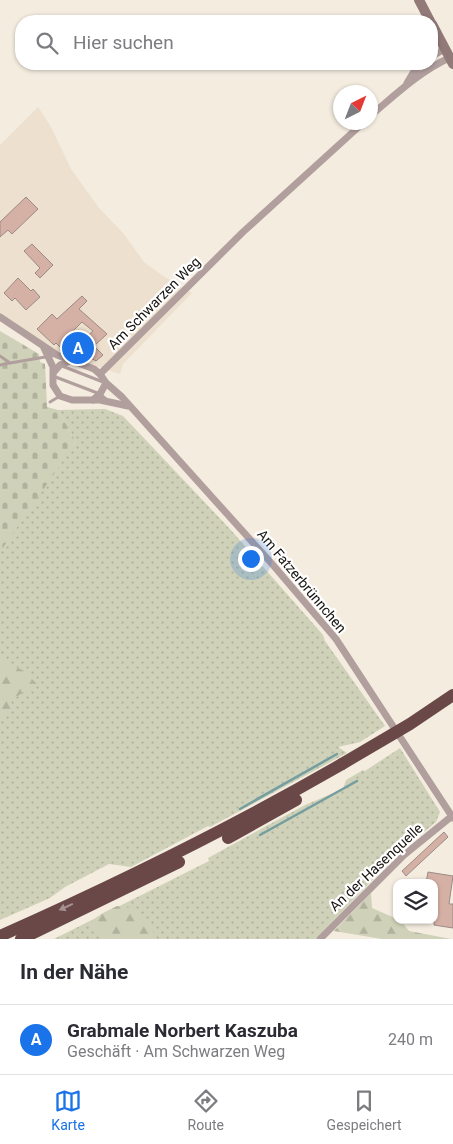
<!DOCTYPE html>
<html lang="de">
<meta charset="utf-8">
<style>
body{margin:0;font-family:Roboto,sans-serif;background:#f7f7f7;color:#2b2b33}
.controls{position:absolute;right:15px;bottom:15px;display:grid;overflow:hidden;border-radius:10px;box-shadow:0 1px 4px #0004}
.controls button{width:45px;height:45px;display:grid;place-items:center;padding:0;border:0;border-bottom:1px solid #e1e1e2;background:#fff;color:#2b2b33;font:25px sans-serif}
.compass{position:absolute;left:333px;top:85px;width:45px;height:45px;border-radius:50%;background:#fff;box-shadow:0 1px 4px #0004;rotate:42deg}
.you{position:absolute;left:250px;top:558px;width:18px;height:18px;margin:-12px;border:4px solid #fff;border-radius:50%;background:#1a73e8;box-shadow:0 0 0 8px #1a73e833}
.badge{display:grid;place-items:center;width:32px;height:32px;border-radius:50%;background:#1a73e8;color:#fff;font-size:16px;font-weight:700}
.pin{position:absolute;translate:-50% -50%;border:2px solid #fff;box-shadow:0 1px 5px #0006}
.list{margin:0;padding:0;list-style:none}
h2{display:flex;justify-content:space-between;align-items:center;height:65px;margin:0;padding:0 20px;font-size:21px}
h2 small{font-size:16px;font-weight:400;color:#7c7c81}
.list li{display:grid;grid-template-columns:32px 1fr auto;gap:15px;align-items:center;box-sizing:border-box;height:70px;padding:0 20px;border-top:1px solid #e1e1e2}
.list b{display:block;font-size:19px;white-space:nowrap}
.list p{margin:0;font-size:16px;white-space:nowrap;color:#7c7c81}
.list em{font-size:16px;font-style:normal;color:#7c7c81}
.icon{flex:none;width:28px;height:28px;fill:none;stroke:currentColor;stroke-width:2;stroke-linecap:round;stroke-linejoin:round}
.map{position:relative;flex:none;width:453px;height:939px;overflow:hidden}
.search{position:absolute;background:#fff;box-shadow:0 1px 4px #0004;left:15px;right:15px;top:15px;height:55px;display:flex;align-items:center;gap:12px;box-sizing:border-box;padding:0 18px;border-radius:20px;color:#7c7c81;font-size:19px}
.sheet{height:135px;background:#fff}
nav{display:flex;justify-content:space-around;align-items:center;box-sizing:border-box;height:70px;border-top:1px solid #e1e1e2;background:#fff;font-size:14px;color:#7c7c81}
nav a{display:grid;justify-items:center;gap:2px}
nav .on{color:#1a73e8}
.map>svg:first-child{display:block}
.built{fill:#eee0ce}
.grass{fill:url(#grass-dots)}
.forest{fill:url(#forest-firs)}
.cemetery{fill:url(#cemetery-stones)}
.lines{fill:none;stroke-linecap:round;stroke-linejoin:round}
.stream{stroke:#749e9f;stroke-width:2.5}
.building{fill:#d5b0a5;stroke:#9a8b87;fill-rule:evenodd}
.lane{stroke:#b19f9e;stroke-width:3}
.street{stroke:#b19f9e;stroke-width:7}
.secondary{stroke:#927a79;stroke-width:10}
.highway{stroke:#694847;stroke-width:12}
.highway-bridge{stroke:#694847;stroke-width:12}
.oneway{fill:#a59191}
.labels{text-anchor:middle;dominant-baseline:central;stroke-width:4.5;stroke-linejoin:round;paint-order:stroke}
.street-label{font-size:14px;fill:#15120e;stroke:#fff}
</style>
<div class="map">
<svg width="453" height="939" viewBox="0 0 453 939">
<defs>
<pattern id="grass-dots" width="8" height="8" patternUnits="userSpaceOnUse" patternTransform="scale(1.25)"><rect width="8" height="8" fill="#cfd1b8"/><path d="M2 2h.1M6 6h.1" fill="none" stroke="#b1b29d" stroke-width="1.8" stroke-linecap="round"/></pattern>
<pattern id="forest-firs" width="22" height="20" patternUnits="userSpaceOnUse" patternTransform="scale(1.25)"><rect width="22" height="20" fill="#cfd1b8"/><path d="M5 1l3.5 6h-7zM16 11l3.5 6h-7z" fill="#b1b29d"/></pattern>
<pattern id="cemetery-stones" width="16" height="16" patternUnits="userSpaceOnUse" patternTransform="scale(1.25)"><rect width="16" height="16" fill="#cfd1b8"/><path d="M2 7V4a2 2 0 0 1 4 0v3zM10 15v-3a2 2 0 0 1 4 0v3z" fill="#b1b29d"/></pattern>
</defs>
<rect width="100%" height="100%" fill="#f4ecdf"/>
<polygon class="built" points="38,107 51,127 71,169 99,208 123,233 144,262 160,274 192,293 123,364 120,374 74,359 55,350 0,313 0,145"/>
<g class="grass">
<polygon points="105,409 123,416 229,528 323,635 325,641 385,726 360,742 338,747 347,753 210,827 208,826 131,867 109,864 65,887 50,898 0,920 0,536 76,442 58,410"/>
<polygon points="400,748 440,812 436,822 398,854 315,939 54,939 209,861 208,858 305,805 343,789 346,780 363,770 365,771"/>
</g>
<g class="forest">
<polygon points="0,659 24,671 37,684 11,700 13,709 0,722"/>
<polygon points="371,893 372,908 397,919 397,920 400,920 409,931 451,939 382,939 334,931"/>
<polygon points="117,906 130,908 140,916 157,937 157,939 100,939 91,922 101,914"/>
</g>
<polygon class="cemetery" points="0,331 39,354 40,362 45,364 47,407 58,410 76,442 0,552"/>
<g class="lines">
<g class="stream">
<polyline points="240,809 337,754"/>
<polyline points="260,835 357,781"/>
</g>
</g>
<g class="building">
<polygon points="26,197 38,209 12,234 8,230 0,237 0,222"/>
<polygon points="32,244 53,265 40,278 35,273 40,268 24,251"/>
<polygon points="18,278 31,291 33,289 40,297 26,310 15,298 12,301 4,293"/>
<path d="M82,296L87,301L79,309L107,334L94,346L103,355L96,361L89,357L84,352L79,357L66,343L61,348L56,343L54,345L37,329L52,314L57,319ZM82,322L93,331L80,343L71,333Z"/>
<polygon points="444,832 448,837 406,876 402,871"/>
<polygon points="428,872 453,876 449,904 453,904 453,928 434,925 436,896 434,896 434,883 426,883"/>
</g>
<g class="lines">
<g class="lane">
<polyline points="0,356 10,363 57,355"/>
<polyline points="0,365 9,363"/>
<polyline points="62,366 103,382"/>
<polyline points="53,376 100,394 107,400"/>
<polyline points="50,402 60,396"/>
</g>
<g class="street">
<polyline points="432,39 434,28"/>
<polyline points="432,56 445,49"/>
<polyline points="407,83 413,73 422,64"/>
<path d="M370,116C395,95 419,72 449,58"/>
<polyline points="0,317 57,355 94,369 100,374 106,383 122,397 273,565 336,639 453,818"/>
<polyline points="44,348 53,367 53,385 60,396 72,400 100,400 128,406"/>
<polyline points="54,372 60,365 70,361"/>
<polyline points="100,374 243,232 364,122"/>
<polyline points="93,400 100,394 106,383"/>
<polyline points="320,939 404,855 452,816"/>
</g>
<g class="secondary">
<polyline points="419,0 430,21"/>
<polyline points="432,24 453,64"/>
</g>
<g class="highway">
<polyline points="228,838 296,800"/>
<path d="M0,936C117,884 231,828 342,764"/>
<polyline points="21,939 179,862"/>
</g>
<polyline class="highway-bridge" points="342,764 410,724 453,695"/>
</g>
<defs><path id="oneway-solid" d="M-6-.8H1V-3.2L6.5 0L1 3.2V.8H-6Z" transform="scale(1.25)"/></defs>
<use class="oneway" href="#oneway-solid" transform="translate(66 907) rotate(156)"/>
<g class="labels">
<g class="street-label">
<text transform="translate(154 303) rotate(-45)">Am Schwarzen Weg</text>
<text transform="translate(302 581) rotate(50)">Am Fatzerbrünnchen</text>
<text transform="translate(376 867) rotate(-43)">An der Hasenquelle</text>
</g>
</g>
</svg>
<div class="controls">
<button><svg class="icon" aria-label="layers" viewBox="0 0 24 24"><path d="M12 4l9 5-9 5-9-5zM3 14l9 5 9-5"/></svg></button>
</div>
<svg class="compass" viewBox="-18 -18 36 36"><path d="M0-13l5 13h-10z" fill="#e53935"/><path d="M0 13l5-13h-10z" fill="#7c7c81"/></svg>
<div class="you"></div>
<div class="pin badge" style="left:78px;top:348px">A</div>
<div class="search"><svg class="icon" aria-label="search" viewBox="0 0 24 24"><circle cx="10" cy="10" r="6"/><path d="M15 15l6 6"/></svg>Hier suchen</div>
</div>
<section class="sheet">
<h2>In der Nähe<small></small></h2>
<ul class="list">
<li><span class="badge">A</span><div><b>Grabmale Norbert Kaszuba</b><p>Geschäft · Am Schwarzen Weg</p></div><em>240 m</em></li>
</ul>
</section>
<nav>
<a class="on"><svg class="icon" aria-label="map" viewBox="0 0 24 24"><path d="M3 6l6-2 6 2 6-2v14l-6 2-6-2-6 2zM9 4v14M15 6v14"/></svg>Karte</a>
<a><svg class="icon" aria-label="directions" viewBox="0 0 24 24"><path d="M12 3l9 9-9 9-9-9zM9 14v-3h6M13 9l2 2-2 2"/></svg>Route</a>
<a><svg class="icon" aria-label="saved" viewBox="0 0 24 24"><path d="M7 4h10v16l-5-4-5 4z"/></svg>Gespeichert</a>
</nav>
